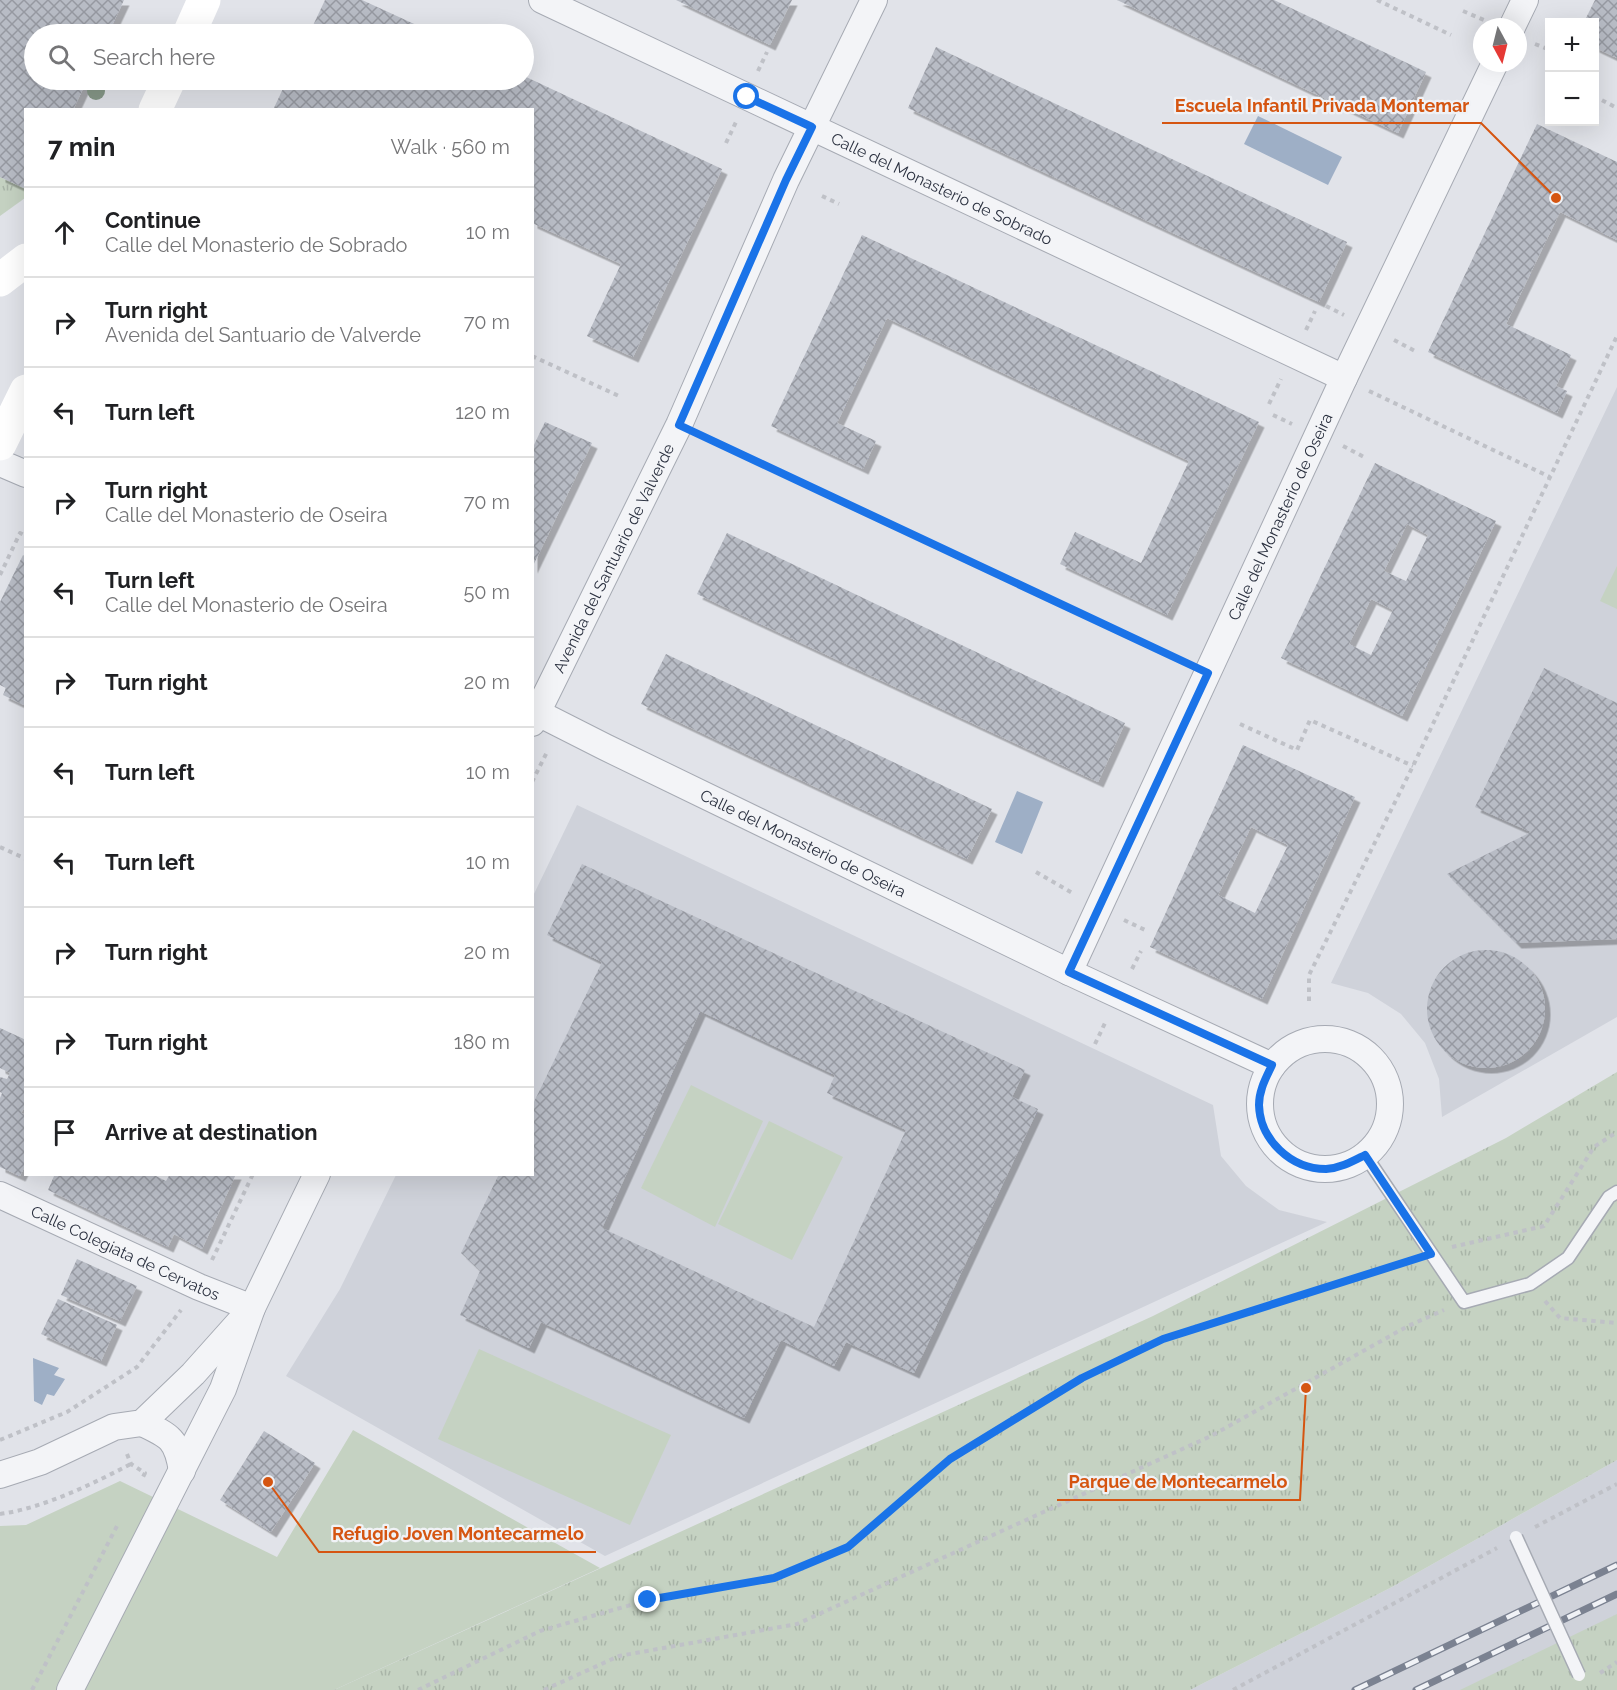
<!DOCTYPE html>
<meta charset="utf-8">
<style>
body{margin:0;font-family:Raleway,sans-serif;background:#f2f2f2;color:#202124}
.controls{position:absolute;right:18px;top:18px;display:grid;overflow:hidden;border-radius:0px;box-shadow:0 6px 24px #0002}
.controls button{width:54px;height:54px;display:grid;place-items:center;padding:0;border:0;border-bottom:2px solid #e0e0e0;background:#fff;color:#202124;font:30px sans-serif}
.compass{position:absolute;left:1473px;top:18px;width:54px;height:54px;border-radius:50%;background:#fff;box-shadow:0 6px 24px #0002;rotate:173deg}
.stop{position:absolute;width:18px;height:18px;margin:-14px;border:4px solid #1a73e8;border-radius:50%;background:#fff}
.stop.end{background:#1a73e8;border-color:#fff;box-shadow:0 2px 6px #0008}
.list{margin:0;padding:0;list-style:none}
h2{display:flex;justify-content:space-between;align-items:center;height:78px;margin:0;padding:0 24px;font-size:26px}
h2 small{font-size:20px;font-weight:400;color:#757577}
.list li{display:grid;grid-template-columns:39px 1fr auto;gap:18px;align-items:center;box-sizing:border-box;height:90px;padding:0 24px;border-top:2px solid #e0e0e0}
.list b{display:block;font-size:22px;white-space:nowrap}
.list p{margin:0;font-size:20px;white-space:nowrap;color:#757577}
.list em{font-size:20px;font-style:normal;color:#757577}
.icon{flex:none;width:33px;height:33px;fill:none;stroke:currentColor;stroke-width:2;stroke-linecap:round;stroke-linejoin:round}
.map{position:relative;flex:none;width:1617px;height:1690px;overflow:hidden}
.search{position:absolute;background:#fff;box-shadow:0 6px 24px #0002;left:24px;top:24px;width:510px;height:66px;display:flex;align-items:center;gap:15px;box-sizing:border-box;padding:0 21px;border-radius:33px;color:#757577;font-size:22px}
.panel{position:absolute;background:#fff;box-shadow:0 6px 24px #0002;left:24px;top:108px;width:510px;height:1068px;border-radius:0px}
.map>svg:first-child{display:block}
.built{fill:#cfd2da}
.grass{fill:#c5d2c2}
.park{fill:url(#park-tufts)}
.water{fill:#9eafc6}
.building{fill:url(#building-cross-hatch);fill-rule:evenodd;filter:url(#shadow)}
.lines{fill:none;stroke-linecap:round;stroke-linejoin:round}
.lane-casing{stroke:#a6aab3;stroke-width:15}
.street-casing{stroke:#a6aab3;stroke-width:28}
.path{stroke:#bfc1c7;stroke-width:4;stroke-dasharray:4.5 4.5;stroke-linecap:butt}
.lane{stroke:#f3f4f7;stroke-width:12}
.street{stroke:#f3f4f7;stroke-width:26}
.secondary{stroke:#fff;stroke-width:33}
.rail-casing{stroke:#7b8291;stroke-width:7}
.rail{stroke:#f0f2f6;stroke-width:4.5;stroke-dasharray:14;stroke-linecap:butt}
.lane-bridge-casing{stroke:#a6aab3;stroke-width:15;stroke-linecap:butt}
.lane-bridge{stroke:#f3f4f7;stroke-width:12}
.tree{fill:#869888}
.route{stroke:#1a73e8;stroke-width:8}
.labels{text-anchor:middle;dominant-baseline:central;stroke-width:4.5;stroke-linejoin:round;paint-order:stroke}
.street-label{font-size:16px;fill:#2a303f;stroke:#f0f2f6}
.leader{fill:none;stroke:#d55511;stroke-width:2}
.callout-dot{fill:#d55511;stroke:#f0f2f6;stroke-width:2}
.callout-label{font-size:18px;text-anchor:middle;font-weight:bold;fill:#d55511;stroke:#f0f2f6;stroke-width:4.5;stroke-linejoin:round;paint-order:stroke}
</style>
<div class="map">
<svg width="1617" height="1690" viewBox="0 0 1617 1690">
<defs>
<pattern id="park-tufts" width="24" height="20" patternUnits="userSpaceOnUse" patternTransform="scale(1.5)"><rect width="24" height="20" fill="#c5d2c2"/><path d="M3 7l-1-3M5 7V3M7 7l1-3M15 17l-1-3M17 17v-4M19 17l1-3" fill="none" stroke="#a9b5a8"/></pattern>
<pattern id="building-cross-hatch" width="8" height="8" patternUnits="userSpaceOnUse" patternTransform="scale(1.5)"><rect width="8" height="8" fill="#b8bcc5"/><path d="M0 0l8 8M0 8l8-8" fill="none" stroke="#9699a1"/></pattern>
<filter id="shadow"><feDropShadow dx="5.5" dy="5.5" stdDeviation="0" flood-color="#0004"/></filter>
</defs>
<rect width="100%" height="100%" fill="#e1e3e9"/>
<g class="built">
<polygon points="1617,387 1617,1017 1442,1117 1439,1079 1425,1043 1401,1014 1368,993 1331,983"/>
<polygon points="577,805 1213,1105 1221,1156 1246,1186 1279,1210 1327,1222 605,1556 286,1376 340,1289 396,1175 532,1174 533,896"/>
<polygon points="1617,1460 1617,1690 1190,1690 1392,1587"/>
</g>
<g class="grass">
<polygon points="1617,566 1617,609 1600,601"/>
<polygon points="691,1085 763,1121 715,1227 641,1188"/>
<polygon points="769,1121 843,1157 792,1260 718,1224"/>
<polygon points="479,1349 671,1435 630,1525 438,1439"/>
<polygon points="353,1430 600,1568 334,1690 0,1690 0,1526 26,1525 120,1481 277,1557"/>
</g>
<g class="park">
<polygon points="0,177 26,189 25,198 0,216"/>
<polygon points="1617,1072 1617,1460 1392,1587 1190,1690 334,1690 1153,1316 1506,1138"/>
<polygon points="1617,1614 1617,1690 1460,1690"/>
</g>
<g class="water">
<polygon points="1258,116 1342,157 1328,185 1244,144"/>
<polygon points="1017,791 1043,802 1022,854 995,842"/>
<polygon points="33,1358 59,1368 54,1375 65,1379 54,1396 47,1394 42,1405 34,1401"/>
</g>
<g class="building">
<polygon points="0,0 124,0 108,34 34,34 34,80 87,80 73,110 26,110 26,189 0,177"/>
<polygon points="325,0 362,0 436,34 309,34"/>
<polygon points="676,0 792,0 770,45"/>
<polygon points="1117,0 1274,0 1426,72 1398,133"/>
<polygon points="1595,0 1617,0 1617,58 1594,47 1594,22 1584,22"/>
<polygon points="936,47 1347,242 1319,302 908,108"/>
<polygon points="524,76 722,169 633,357 587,336 621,264 532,223 532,110 273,110 287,80 524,80"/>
<polygon points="1537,124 1617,162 1617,240 1560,212 1506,324 1571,355 1556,386 1567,391 1557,413 1428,352"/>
<polygon points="862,235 1259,422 1167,615 1060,564 1075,532 1141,563 1189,461 887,318 837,423 876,441 863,469 771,426"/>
<polygon points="545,422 592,443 532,568 532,449"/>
<path d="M1375,463L1496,521L1402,716L1281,658ZM1407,524L1428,535L1406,581L1384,571ZM1371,599L1393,610L1371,655L1349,644Z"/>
<polygon points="727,533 1125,723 1098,782 697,594"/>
<polygon points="23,555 26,557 26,706 3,695 6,688 0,685 0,602"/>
<polygon points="666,654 992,809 967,859 641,704"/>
<polygon points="1544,668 1617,703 1617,939 1516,943 1447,874 1531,832 1475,807"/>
<path d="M1243,745L1355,797L1262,999L1150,947ZM1251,827L1288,845L1255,913L1218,895Z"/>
<path d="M582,864L1025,1070L1012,1097L1038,1109L914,1373L846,1342L834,1366L781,1340L744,1418L541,1322L529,1348L460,1315L480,1271L461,1253L499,1174H532V1106L602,962L547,935ZM700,1011L835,1075L827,1093L906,1130L814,1327L602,1228Z"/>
<circle cx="1486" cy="1009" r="59"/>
<polygon points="0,1028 26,1040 26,1105 21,1113 26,1115 26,1164 20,1176 0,1167 0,1098 2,1093 0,1092 0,1077 7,1079 10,1073 0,1068"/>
<polygon points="51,1174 152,1174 166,1181 170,1174 236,1174 202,1249 174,1234 168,1247 48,1190 54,1176"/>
<polygon points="77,1259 137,1286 120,1321 61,1295"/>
<polygon points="58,1299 117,1325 101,1361 41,1334"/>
<polygon points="264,1431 315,1463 271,1532 220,1500"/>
</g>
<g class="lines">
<defs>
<polyline id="lane" points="1365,1155 1464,1302 1530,1284 1568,1258 1609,1197 1617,1192"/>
<g id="street">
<path id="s1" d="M542,0L1344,378"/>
<polyline points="1512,27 1525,0"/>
<polyline points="0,463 26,474"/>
<path id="s2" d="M532,710L605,747L1069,972L1272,1066"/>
<path id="s3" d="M532,723L679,425L786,180L874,0"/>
<path id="s4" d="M1069,972L1344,378L1495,63"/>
<circle cx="1325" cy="1104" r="65"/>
<path id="s5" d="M0,1195L199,1287L252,1308"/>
<path d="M142,1423C170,1436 177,1439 182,1471"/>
<polyline points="0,1475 40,1462 114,1427 142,1423 193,1374 244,1317"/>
<polyline points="70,1690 223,1389 252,1308 317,1174"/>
</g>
</defs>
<use href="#lane" class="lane-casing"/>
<use href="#street" class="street-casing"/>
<g class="path">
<polyline points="1377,0 1451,35"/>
<polyline points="1463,11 1484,20"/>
<polyline points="1535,44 1550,50"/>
<polyline points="758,71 767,52"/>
<polyline points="1594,96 1617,108"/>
<polyline points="726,143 736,122"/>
<polyline points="822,196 839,204"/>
<polyline points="1326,306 1344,315"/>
<polyline points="1306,330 1315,311"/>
<polyline points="1394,340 1417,352"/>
<polyline points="532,356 619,396"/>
<polyline points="1369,391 1550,477"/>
<polyline points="1269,404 1281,379"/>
<polyline points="1273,415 1292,424"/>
<polyline points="704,436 1183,661"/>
<polyline points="1343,446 1366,458"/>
<polyline points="0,575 20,533 26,536"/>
<polyline points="1240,724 1297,750 1310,720 1413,766"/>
<polyline points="532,782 548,750"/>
<polyline points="0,847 26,859"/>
<polyline points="1036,872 1074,894"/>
<polyline points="1124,920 1145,930"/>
<polyline points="1132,969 1141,951"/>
<polyline points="1309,1001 1309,975 1413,766 1617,336"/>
<polyline points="1095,1044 1106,1021"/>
<polyline points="1452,1247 1544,1226 1594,1147 1617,1132"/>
<polyline points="212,1260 253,1174"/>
<polyline points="1545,1301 1560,1318 1617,1323"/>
<polyline points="0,1440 67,1412 137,1367 181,1310"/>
<polyline points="127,1454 131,1464 145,1473 143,1477"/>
<path d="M0,1514C44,1508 92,1484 131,1464"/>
<polyline points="1535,1527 1617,1484"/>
<polyline points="1600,1673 1617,1662"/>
<polyline points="32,1690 117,1526"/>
<polyline points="418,1690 540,1631 648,1600 774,1578 848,1547 950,1459 1082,1378 1163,1339 1411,1260"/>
<polyline points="544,1690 619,1656 797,1624 1211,1436 1408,1326 1444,1310"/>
<polyline points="1233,1690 1497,1548"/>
</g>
<use href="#lane" class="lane"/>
<use href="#street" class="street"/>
<g class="secondary">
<polyline points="189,34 204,0"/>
<polyline points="155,110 169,80"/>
<polyline points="0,280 26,260"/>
<polyline points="0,444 26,391"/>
</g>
<defs>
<g id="rail">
<polyline points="1355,1690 1617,1565"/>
<polyline points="1416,1690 1617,1594"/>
</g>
</defs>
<use href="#rail" class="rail-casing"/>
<use href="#rail" class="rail"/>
<defs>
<polyline id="lane-bridge" points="1516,1537 1579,1675"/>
</defs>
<use href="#lane-bridge" class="lane-bridge-casing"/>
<use href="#lane-bridge" class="lane-bridge"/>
</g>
<circle class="tree" cx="96" cy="91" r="9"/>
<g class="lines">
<path class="route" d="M648,1600L774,1578L848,1547L950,1459L1082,1378L1163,1339L1431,1254L1365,1155C1353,1161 1341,1168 1326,1169C1291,1169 1260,1140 1259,1105C1259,1090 1266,1078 1272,1065L1069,972L1208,673L679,425L786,180L812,127L747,97"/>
</g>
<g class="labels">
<g class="street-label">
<text stroke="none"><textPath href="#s1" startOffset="442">Calle del Monasterio de Sobrado</textPath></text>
<text stroke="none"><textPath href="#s4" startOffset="502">Calle del Monasterio de Oseira</textPath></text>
<text stroke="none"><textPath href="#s3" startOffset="184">Avenida del Santuario de Valverde</textPath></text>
<text stroke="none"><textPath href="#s2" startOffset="302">Calle del Monasterio de Oseira</textPath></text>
<text stroke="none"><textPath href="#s5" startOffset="138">Calle Colegiata de Cervatos</textPath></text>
</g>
</g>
<path class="leader" d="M1556 198L1481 123H1162M1306 1388L1300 1500H1057M268 1482L319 1552H596"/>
<g class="callout-dot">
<circle cx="1556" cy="198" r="6"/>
<circle cx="1306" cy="1388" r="6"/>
<circle cx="268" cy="1482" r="6"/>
</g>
<g class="callout-label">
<text x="1322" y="112">Escuela Infantil Privada Montemar</text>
<text x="1178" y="1488">Parque de Montecarmelo</text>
<text x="458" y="1540">Refugio Joven Montecarmelo</text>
</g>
</svg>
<div class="controls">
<button>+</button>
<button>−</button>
</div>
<svg class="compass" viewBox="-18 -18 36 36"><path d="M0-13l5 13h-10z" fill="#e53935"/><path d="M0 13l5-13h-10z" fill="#757577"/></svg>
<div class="stop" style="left:747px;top:97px"></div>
<div class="stop end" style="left:648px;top:1600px"></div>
<div class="search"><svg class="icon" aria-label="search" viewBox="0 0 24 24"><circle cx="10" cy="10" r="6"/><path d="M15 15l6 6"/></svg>Search here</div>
<section class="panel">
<h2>7 min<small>Walk · 560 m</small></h2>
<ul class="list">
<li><svg class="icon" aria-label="ahead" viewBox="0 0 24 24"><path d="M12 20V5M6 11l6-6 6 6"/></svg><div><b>Continue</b><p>Calle del Monasterio de Sobrado</p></div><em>10 m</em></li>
<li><svg class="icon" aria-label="right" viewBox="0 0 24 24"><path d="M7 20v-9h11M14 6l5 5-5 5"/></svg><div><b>Turn right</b><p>Avenida del Santuario de Valverde</p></div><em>70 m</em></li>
<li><svg class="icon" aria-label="left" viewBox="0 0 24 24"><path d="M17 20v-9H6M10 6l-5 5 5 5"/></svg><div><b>Turn left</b></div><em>120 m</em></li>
<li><svg class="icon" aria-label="right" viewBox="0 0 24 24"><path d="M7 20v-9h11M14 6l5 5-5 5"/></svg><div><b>Turn right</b><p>Calle del Monasterio de Oseira</p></div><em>70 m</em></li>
<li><svg class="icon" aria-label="left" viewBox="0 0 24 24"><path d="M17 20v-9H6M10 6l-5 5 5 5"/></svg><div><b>Turn left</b><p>Calle del Monasterio de Oseira</p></div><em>50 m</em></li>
<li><svg class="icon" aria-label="right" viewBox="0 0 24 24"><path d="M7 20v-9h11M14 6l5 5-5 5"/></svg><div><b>Turn right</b></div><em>20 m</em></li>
<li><svg class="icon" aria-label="left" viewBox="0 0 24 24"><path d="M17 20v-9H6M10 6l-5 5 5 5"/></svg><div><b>Turn left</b></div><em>10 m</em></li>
<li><svg class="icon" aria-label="left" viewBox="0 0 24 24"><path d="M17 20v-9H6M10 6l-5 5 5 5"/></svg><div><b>Turn left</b></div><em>10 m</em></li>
<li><svg class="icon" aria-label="right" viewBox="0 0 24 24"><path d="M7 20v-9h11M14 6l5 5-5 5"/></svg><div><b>Turn right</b></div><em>20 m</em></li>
<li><svg class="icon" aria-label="right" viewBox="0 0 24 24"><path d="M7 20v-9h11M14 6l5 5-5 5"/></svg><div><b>Turn right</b></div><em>180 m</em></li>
<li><svg class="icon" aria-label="arrive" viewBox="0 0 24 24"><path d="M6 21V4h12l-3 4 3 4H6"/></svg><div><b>Arrive at destination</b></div></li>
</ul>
</section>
</div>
